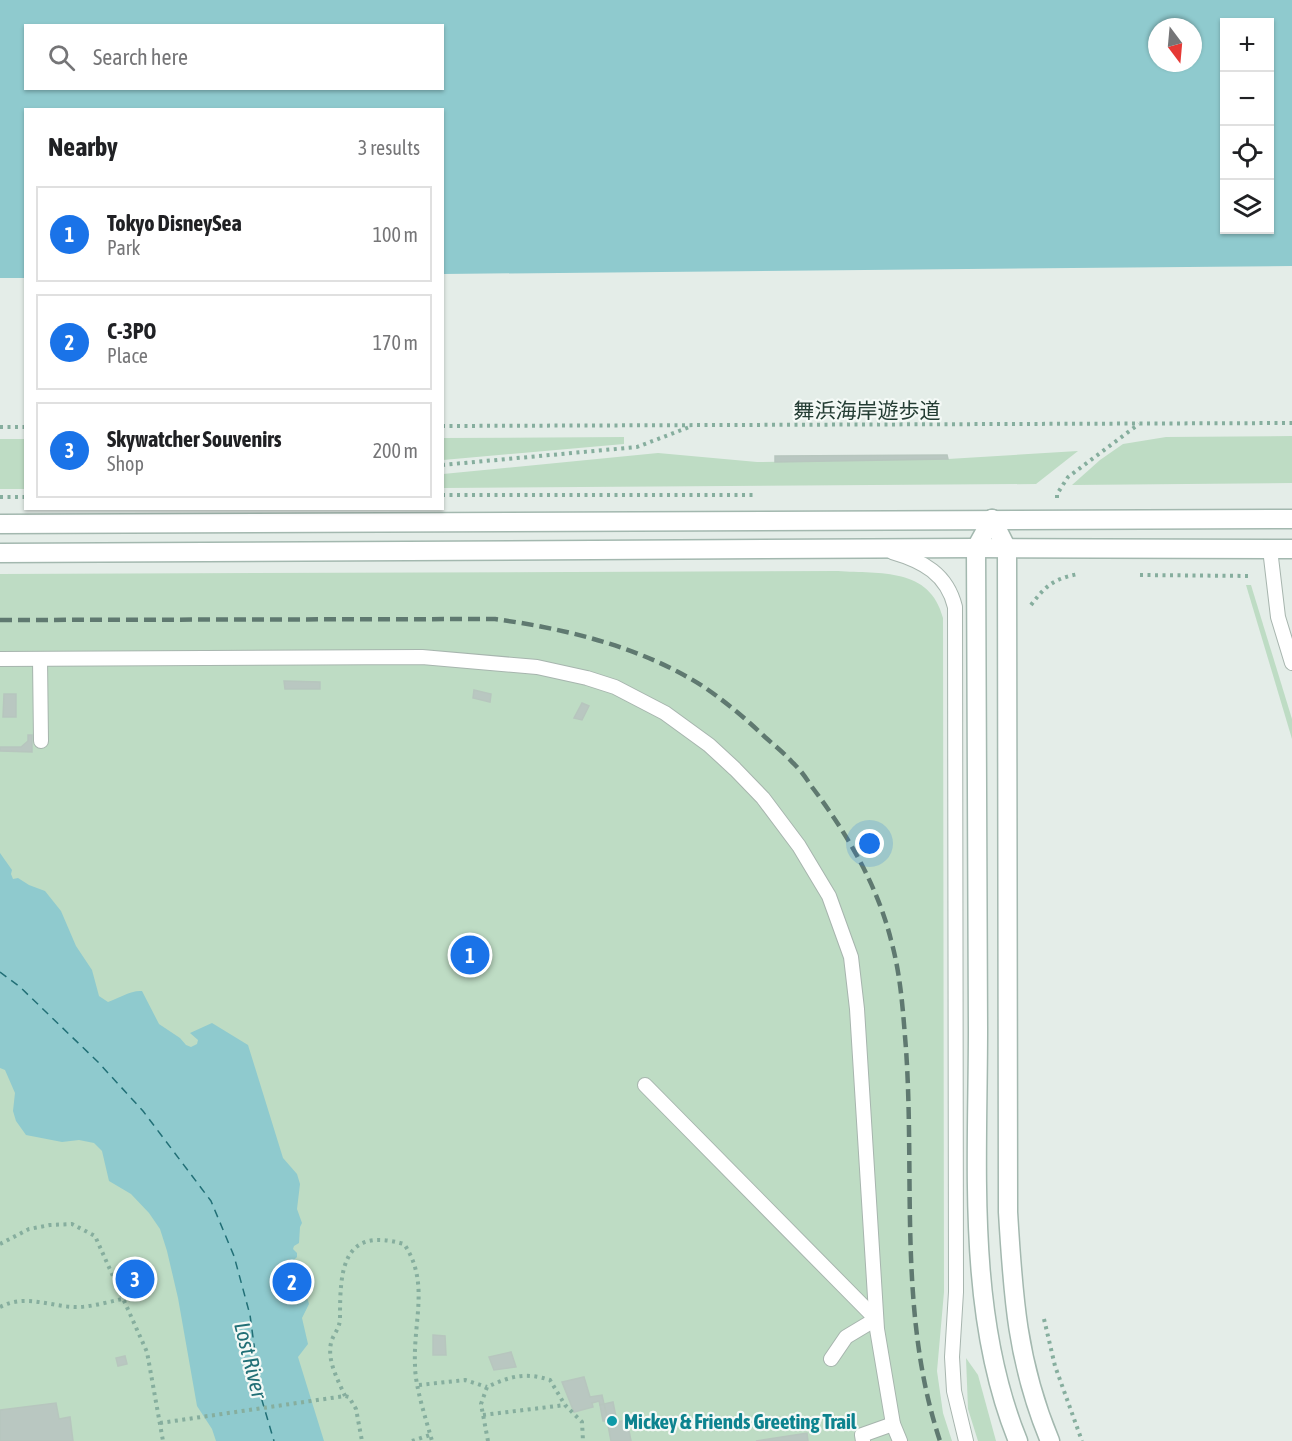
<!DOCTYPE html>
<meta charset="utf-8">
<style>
body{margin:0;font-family:"Asap Condensed","Noto Sans JP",sans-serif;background:#f6f6f6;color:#202124}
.controls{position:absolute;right:18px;top:18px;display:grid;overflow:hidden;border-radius:0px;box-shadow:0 2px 4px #0004}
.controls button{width:54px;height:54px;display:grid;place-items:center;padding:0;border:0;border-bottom:2px solid #e0e0e0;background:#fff;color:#202124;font:30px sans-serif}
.compass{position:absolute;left:1148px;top:18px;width:54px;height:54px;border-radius:50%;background:#fff;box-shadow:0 2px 4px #0004;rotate:164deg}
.you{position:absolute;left:870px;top:844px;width:21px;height:21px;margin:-15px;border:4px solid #fff;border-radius:50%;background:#1a73e8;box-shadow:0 0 0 9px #1a73e833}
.badge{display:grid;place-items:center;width:39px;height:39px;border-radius:50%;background:#1a73e8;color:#fff;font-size:20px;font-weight:700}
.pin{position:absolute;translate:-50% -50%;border:3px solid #fff;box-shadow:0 2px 6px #0006}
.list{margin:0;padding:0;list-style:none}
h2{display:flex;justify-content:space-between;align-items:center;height:78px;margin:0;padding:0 24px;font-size:26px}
h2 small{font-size:20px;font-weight:400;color:#757577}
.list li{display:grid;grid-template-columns:39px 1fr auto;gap:18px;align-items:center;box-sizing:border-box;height:96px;margin:0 12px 12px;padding:0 12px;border:2px solid #e0e0e0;border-radius:0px}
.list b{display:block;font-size:22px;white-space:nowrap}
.list p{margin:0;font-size:20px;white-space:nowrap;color:#757577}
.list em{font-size:20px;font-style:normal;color:#757577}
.icon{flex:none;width:33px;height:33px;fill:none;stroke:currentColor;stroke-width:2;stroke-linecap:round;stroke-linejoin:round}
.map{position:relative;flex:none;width:1292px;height:1441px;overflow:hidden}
.search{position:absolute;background:#fff;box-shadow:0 2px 4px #0004;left:24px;top:24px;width:420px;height:66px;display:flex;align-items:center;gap:15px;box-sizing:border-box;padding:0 21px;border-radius:0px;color:#757577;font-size:22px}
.panel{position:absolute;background:#fff;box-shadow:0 2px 4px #0004;left:24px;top:108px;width:420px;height:402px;border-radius:0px}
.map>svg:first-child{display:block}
.green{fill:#bedcc4}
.water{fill:#8fcace;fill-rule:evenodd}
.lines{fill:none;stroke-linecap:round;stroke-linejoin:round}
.ferry{stroke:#216f76;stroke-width:1.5;stroke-dasharray:8 6;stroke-linecap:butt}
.building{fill:#b9c7c1;stroke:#b7c6be;stroke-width:1.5}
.lane-casing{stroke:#a7b5ae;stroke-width:16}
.secondary-casing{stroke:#a3b8af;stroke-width:21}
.path{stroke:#86ae9e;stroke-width:4;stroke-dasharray:3 4.5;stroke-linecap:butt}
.lane{stroke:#fff;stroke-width:14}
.secondary{stroke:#fff;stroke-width:18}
.rail{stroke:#5f7970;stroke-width:4.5;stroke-dasharray:12 6;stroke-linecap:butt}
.culture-dot{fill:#0f9aa8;stroke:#f4f9f6;stroke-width:2}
.labels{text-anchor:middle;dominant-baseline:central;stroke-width:4.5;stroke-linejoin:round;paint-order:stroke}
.street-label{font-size:21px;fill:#243d34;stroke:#f4f9f6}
.culture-label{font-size:21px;font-weight:bold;fill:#0d838f;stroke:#f4f9f6;text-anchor:start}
.water-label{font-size:22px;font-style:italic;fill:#216f76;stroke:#f4f9f6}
</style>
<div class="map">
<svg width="1292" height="1441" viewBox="0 0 1292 1441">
<rect width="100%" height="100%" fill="#e4ede8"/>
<g class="green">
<polygon points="1292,436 1292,483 1072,485 1100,460 1123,444 1166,437"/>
<polygon points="624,437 624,444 443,460 443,438"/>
<rect x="0" y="439" width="25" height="50"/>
<polygon points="1078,451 1036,484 443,488 443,474 658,453 757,462 948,459"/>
<path d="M838,571C880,574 930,567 943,618L944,1292L937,1371L943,1413L952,1441H0V574Z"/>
<polygon points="1246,585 1251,585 1292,719 1292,739"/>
<polygon points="966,1358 978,1375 996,1441 978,1441 968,1409"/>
</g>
<g class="water">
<path d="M0,0H1292V266L443,274L442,110H26L25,278H0ZM1224,22H1270V230H1224ZM26,26H442V88H26ZM1157,27H1193V63H1157Z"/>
<path d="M0,853L12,870L11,874L13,879L18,878L29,885L45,891L61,911L76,946L92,970L99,996L108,1002C119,998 131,990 142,991L159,1024L180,1038L186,1045L191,1047L197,1044L198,1040L190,1033L212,1023L248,1045L283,1158L297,1174L300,1184L297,1209L302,1223L300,1227L299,1243L294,1246L293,1249L297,1253V1257L293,1261L296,1268L300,1270L309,1304L302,1318L308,1344L298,1357L324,1441H216L212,1429L197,1406L178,1298L167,1251L160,1229L149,1213L131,1194L109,1181L102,1151L94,1143L79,1140L62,1142L26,1135L16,1121L13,1111L15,1093L5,1070L0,1068Z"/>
</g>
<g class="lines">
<polyline class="ferry" points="0,972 20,987 98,1062 143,1111 211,1201 234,1256 250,1315 261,1397 274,1441"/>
</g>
<g class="building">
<polygon points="947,455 948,459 775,462 775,456"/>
<polygon points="284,681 320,682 320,689 285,689"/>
<polygon points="474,690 491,694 490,702 473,698"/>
<polygon points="4,694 16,694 16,717 3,717"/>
<polygon points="582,703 589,706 582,720 574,718"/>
<polygon points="28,735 32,735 32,752 0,751 0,747 21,747 28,741"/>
<polygon points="288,1260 290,1261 294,1274 305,1272 308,1273 294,1277 295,1279 300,1280 296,1282 296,1285 309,1284 297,1288 300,1299 296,1303 294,1301 289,1284 279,1287 278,1295 276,1296 272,1288 273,1279 280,1284 289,1281 285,1262"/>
<polygon points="139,1267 145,1287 142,1288 144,1292 132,1295 131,1291 127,1292 122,1277 127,1275 125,1270"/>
<polygon points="433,1335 445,1336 446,1355 433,1355"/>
<polygon points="511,1352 516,1367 494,1370 489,1357"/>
<polygon points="125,1356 127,1364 118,1366 116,1358"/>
<polygon points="584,1377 590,1397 602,1395 604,1404 600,1405 599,1401 592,1403 593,1407 574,1412 562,1382"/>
<polygon points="613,1402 617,1422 627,1420 631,1441 611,1441 604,1404"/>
<polygon points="56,1403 59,1419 70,1417 73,1441 0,1441 0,1410"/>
<polygon points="604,1404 608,1421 603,1421 600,1405"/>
<polygon points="807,1433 808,1441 756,1441"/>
</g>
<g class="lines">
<defs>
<g id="lane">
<polyline points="1270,549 1278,617 1292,663"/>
<path d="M892,552C923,561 947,574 955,607L956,1292L952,1357L954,1391L966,1441"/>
<polyline points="0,659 422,657 537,667 587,678 615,687 665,713 709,745 735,769 763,798 799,846 829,896 851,957 857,1009 877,1329 893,1424 900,1441"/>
<polyline points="40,659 41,741"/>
<polyline points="645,1085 876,1319 846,1337 831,1359"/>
<polyline points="863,1441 862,1435 893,1424"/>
</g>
<g id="secondary">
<path d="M992,519L1007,549L1008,1212C1013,1296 1017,1362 1050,1441"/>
<path d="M992,519L976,548C977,709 977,869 978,1029C978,1164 966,1314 1018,1441"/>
<polyline points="0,524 1292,519"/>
<polyline points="0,553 976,548 1292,549"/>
</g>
</defs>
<use href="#lane" class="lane-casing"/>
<use href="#secondary" class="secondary-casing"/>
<g class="path">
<polyline points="442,426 1292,423"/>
<polyline points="0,427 26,427"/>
<polyline points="442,465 637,447 692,426"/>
<polyline points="442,495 754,495"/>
<polyline points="0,497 26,497"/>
<polyline points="1057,498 1057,494 1068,477 1139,424"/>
<polyline points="1140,575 1252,576"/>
<path d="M1031,605C1046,585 1054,579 1078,574"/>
<polyline points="0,1244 29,1229 50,1225 72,1224 95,1236 147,1352 163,1441"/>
<path d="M0,1307C27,1293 52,1308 80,1307C94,1306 109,1302 122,1299"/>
<polyline points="1044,1319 1055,1366 1082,1441"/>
<polyline points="419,1385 465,1380 487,1387"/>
<path d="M345,1396C338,1380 327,1361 331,1343C333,1334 340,1329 340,1318C340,1270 342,1226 404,1244C430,1282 413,1321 415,1365C415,1387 426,1419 432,1441"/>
<polyline points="483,1415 565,1405"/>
<polyline points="160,1423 345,1396 349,1397 356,1409 362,1441"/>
<polyline points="412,1441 430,1435"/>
<path d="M488,1441L481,1404L487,1387C511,1376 525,1372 550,1380L565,1405L582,1422L583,1441"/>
</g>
<use href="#lane" class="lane"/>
<use href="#secondary" class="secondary"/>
<path class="rail" d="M0,620L495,619C567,629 642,647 704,687C726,702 746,719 765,737C774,745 784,753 792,762C800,769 806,778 812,787C846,832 877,884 891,940C901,976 903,1012 906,1049C915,1180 898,1315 940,1441"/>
</g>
<circle class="culture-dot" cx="612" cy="1421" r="6"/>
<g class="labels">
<g class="street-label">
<text x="867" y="410">舞浜海岸遊歩道</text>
</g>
<g class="culture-label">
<text x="624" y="1421">Mickey &amp; Friends Greeting Trail</text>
</g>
<g class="water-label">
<text transform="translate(251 1360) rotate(76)">Lost River</text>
</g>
</g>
</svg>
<div class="controls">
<button>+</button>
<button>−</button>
<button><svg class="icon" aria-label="locate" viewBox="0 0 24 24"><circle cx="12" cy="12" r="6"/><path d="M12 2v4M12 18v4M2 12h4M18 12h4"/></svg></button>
<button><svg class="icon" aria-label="layers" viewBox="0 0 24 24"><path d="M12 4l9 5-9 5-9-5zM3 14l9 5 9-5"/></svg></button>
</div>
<svg class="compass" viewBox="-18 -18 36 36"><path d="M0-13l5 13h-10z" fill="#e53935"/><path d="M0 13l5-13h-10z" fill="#757577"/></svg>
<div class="you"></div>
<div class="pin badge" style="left:470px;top:955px">1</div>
<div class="pin badge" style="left:292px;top:1282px">2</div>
<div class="pin badge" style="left:135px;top:1279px">3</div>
<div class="search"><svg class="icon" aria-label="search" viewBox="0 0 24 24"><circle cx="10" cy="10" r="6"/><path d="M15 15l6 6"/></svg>Search here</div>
<section class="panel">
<h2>Nearby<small>3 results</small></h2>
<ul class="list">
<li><span class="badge">1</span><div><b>Tokyo DisneySea</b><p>Park</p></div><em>100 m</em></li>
<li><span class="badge">2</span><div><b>C-3PO</b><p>Place</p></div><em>170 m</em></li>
<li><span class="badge">3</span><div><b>Skywatcher Souvenirs</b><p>Shop</p></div><em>200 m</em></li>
</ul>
</section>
</div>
